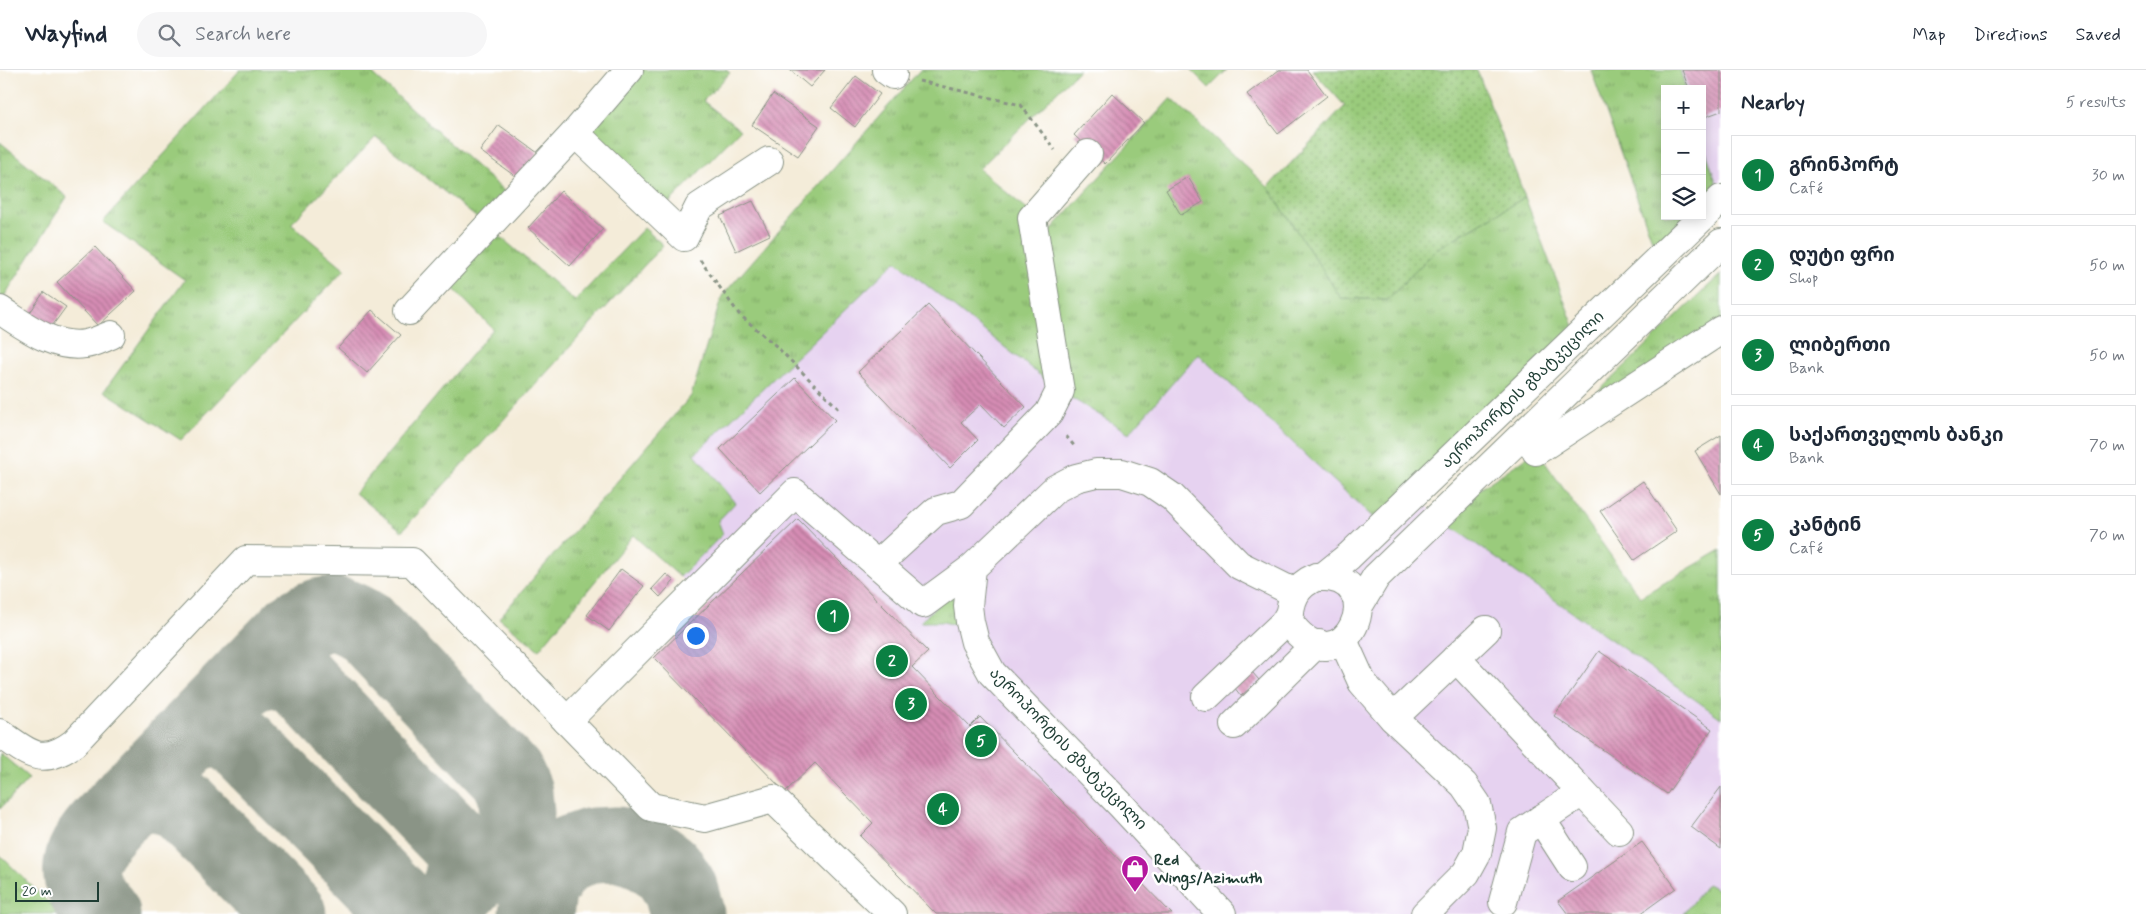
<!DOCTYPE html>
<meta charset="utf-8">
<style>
body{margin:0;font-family:Mynerve,"Noto Sans Georgian",sans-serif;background:#f6f6f7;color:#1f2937}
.controls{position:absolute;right:15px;top:15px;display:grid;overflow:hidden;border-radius:0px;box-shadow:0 2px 12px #0003}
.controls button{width:45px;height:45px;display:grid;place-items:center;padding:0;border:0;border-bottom:1px solid #e0e1e3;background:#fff;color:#1f2937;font:25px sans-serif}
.scale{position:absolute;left:15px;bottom:12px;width:84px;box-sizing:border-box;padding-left:5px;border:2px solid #1f3d34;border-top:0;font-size:14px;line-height:18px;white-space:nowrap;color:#1f3d34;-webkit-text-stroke:4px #fff;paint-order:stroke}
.you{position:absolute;left:695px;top:565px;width:18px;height:18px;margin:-12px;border:4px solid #fff;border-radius:50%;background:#1a73e8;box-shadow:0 0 0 8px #1a73e833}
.badge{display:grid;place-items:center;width:32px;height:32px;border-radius:50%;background:#0b8043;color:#fff;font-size:16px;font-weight:700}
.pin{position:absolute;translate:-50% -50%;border:2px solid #fff;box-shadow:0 1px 5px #0006}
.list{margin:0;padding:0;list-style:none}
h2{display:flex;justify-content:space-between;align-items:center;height:65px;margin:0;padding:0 20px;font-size:21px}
h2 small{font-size:16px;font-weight:400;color:#747a83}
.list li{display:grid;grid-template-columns:32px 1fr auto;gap:15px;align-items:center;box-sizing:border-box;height:80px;margin:0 10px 10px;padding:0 10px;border:1px solid #e0e1e3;border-radius:0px}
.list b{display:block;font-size:19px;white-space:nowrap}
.list p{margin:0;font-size:16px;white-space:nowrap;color:#747a83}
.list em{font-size:16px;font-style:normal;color:#747a83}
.icon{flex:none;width:28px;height:28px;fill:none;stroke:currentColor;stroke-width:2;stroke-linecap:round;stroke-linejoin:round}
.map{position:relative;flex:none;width:1721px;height:844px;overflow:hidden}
header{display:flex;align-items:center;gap:30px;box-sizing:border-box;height:70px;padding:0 25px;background:#fff;border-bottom:1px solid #e0e1e3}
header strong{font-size:24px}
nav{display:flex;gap:28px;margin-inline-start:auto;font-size:18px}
.search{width:350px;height:45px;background:#f6f6f7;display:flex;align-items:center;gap:12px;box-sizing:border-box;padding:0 18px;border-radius:28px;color:#747a83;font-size:19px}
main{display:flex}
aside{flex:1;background:#fff}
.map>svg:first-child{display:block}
.built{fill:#e6d2f0}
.grass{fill:url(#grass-tufts);stroke:#5c8458}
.garden{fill:url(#garden-dots);stroke:#5c8458}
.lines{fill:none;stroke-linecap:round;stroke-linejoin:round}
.taxiway{stroke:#8a9486;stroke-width:75}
.building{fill:url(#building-back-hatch)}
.minor-casing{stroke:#8a9486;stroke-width:30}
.path{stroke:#8a9486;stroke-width:3;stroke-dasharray:4 4;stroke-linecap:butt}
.minor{stroke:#fff;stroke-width:28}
.labels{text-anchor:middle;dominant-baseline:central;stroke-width:5;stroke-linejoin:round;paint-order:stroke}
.street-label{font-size:16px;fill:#1f3d34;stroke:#fff}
.poi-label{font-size:16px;font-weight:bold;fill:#1f3d34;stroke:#fff;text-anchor:start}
</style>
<header>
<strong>Wayfind</strong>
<div class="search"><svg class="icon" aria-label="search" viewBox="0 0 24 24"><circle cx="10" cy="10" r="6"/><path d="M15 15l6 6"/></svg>Search here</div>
<nav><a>Map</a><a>Directions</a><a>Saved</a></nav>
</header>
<main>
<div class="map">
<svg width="1721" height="844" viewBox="0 0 1721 844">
<defs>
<pattern id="grass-tufts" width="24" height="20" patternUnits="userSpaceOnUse" patternTransform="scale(1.25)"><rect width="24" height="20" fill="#9acb7b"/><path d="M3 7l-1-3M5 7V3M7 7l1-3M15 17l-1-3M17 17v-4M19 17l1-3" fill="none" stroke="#7da666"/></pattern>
<pattern id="garden-dots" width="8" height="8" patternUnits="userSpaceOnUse" patternTransform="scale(1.25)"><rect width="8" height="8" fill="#9acb7b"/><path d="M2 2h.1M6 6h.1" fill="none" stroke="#7da666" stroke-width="1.8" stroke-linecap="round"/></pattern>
<pattern id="building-back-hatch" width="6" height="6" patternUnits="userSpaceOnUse" patternTransform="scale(1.25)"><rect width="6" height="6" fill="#d68cb4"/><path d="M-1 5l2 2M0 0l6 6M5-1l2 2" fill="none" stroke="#ad7493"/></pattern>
</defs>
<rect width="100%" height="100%" fill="#fff"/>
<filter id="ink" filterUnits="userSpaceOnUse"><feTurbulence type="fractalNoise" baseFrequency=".02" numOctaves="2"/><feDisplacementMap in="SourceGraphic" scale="10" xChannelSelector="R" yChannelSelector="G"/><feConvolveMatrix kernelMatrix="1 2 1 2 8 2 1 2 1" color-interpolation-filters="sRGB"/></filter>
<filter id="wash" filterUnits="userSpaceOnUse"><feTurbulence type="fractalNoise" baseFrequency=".0096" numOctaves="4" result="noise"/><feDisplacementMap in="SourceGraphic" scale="20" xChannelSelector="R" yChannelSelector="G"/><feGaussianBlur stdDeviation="1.12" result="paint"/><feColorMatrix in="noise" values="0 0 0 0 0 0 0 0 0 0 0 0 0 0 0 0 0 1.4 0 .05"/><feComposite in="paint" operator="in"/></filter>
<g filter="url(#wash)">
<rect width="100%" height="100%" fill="#f4ecd9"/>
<g class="built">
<polygon points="1680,0 1721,0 1721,115 1718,118 1702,70 1702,19 1686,19"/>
<polygon points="896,190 1060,321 1129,362 1198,283 1381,455 1415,424 1438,447 1721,648 1721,821 1707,814 1683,844 1172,844 980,647 970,657 912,597 928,582 798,449 710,535 680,507 723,464 695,384"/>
</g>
<g class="grass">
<polygon points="240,0 368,0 513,129 488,156 575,231 644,158 663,175 402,461 355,423 493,259 441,206 487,156 376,67 291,154 345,199 181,370 104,321 185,210 103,152"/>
<polygon points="629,0 726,0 730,3 703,31 740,60 663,139 575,63"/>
<polygon points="920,0 1079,0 979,99 1051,160 1171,28 1268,117 1341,228 1387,230 1438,178 1525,127 1578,267 1381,455 1198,284 1129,363 1060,321 896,191 695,384 735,433 718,451 723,464 680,507 633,465 539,580 499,548 691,326 722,226"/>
<polygon points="1191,0 1227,0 1209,18"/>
<polygon points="1591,0 1680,0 1686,19 1665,19 1665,146 1702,146 1702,70 1718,118 1719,131 1659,189"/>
<polygon points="0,72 67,127 0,233"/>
<polygon points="1721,204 1721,260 1537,381 1640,527 1721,480 1721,648 1438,447 1536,381"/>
<polygon points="963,511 960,556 943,552 920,552"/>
<polygon points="0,683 29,708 0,739"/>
<polygon points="0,785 60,844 0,844"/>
<polygon points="1707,814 1721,821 1721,844 1683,844"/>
</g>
<polygon class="garden" points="1312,0 1477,0 1525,127 1438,178 1387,230 1341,228 1268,117 1345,36"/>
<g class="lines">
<g class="taxiway">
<path d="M250,604C268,600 281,599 297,608L457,774C466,796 464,803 456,825"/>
<path d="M190,666C208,661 217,657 234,666L395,829L404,844"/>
<path d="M103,844C55,794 94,768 129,729"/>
<path d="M289,844L177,730L150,724L129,729L295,558C324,540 336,539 365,557L507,705L515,722L517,743L512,763L439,844"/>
<polyline points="536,844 540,817 555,795 570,783 593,775 617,774 645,782 667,798 680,818 687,844"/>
</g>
</g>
<g id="blocks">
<g class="building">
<polygon points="790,0 825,0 810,17"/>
<polygon points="1279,0 1307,0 1327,26 1278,64 1247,24"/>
<polygon points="1682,0 1721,0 1721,41 1702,48 1702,19 1689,19"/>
<polygon points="856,6 880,24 855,57 831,38"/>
<polygon points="1112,23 1144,53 1105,94 1074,65"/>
<polygon points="773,24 819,56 798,86 752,55"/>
<polygon points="499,55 538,83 519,109 480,81"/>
<polygon points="1188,107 1203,132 1181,145 1166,120"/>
<polygon points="561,121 603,159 570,196 528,158"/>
<polygon points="753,131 770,165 736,181 720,146"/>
<polygon points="95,177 136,221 98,256 57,212"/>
<polygon points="44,222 66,237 50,259 29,244"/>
<polygon points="928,235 1026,337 1004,358 981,334 961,352 978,370 950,398 858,302"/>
<polygon points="372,240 401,265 367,303 338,278"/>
<polygon points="795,308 835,350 760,422 720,379"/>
<polygon points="1721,365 1721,424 1695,381"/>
<polygon points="1643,411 1677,461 1634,490 1600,441"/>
<polygon points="798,449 928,582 912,597 970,657 980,647 1172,844 936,844 860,766 873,753 815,693 785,722 654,588"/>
<polygon points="621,499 644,516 609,561 587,545"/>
<polygon points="666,504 674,511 660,527 652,519"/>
<polygon points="1599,581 1712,659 1667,724 1554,646"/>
<polygon points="1252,602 1259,610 1241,626 1234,617"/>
<polygon points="1721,717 1721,779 1691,757"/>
<polygon points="1642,772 1676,818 1640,844 1568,844 1558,831"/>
</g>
</g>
</g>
<g filter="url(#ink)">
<use href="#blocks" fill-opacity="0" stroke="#8a9486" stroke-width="1"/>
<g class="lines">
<defs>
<g id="minor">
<polyline points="886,0 893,5"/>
<polyline points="575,63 684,167 699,137 769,91"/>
<path d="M0,240C25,256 54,279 85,274C94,273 103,268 111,265"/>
<polyline points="409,241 575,63 629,0"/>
<polyline points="1536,381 1721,260"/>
<polyline points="878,494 936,441 961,434 1049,343 1060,321 1032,148 1088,84"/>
<path d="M1316,507C1398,502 1343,627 1289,552C1290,530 1295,516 1316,507Z"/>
<path id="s1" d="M1323,507L1349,486L1721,129"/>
<polyline points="1358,537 1376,507 1721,173"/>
<polyline points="1343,570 1362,612 1393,648 1464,715 1477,734 1482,758 1477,783 1466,803 1425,844"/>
<polyline points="1456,588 1582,722"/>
<polyline points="1206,627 1284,553 1290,543"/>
<polyline points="1393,648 1486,560"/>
<polyline points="567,651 795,423 923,534 972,498"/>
<polyline points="1234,655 1310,580 1319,574"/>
<path d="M0,663C29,684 42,697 74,673L246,490L412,492L651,737L705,748L773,729L892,844"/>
<polyline points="1541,749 1572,797"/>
<polyline points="1503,832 1522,762 1582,722 1619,761"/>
<polyline points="1222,844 1121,735 992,603 975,572 970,552 968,536 972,498 1055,419 1076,408 1096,403 1122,403 1150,412 1172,427 1239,495 1295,523"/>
</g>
</defs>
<use href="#minor" class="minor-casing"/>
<g class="path">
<polyline points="919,11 1021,35 1055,80"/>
<polyline points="700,190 739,244 776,276 839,339"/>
<polyline points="1066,366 1076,378"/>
</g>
<use href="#minor" class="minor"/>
</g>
</g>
<defs>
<symbol id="shop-pin" viewBox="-11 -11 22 30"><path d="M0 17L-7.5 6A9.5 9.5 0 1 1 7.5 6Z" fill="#b5179e" stroke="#fff"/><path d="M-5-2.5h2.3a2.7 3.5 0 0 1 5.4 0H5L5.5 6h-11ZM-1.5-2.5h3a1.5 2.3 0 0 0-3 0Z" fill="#fff"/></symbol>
</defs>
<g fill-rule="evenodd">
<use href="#shop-pin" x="1119" y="783" width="32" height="43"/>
</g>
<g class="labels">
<g class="street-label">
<text stroke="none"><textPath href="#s1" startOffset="274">აეროპორტის გზატკეცილი</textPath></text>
<text transform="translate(1068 679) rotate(46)">აეროპორტის გზატკეცილი</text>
</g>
<g class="poi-label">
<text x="1154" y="790">Red<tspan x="1154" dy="18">Wings/Azimuth</tspan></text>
</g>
</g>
</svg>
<div class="controls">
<button>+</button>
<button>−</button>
<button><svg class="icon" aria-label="layers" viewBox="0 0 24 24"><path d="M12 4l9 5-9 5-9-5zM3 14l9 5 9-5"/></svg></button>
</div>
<div class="scale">20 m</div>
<div class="you"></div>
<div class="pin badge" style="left:833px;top:546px">1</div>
<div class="pin badge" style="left:892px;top:591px">2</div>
<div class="pin badge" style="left:911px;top:634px">3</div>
<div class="pin badge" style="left:943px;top:739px">4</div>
<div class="pin badge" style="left:981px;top:671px">5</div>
</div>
<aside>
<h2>Nearby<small>5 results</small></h2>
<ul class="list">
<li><span class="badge">1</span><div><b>გრინპორტ</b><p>Café</p></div><em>30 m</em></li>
<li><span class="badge">2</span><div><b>დუტი ფრი</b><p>Shop</p></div><em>50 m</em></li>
<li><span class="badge">3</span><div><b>ლიბერთი</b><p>Bank</p></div><em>50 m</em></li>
<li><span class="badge">4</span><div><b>საქართველოს ბანკი</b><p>Bank</p></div><em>70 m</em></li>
<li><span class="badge">5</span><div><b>კანტინ</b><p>Café</p></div><em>70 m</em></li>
</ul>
</aside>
</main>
